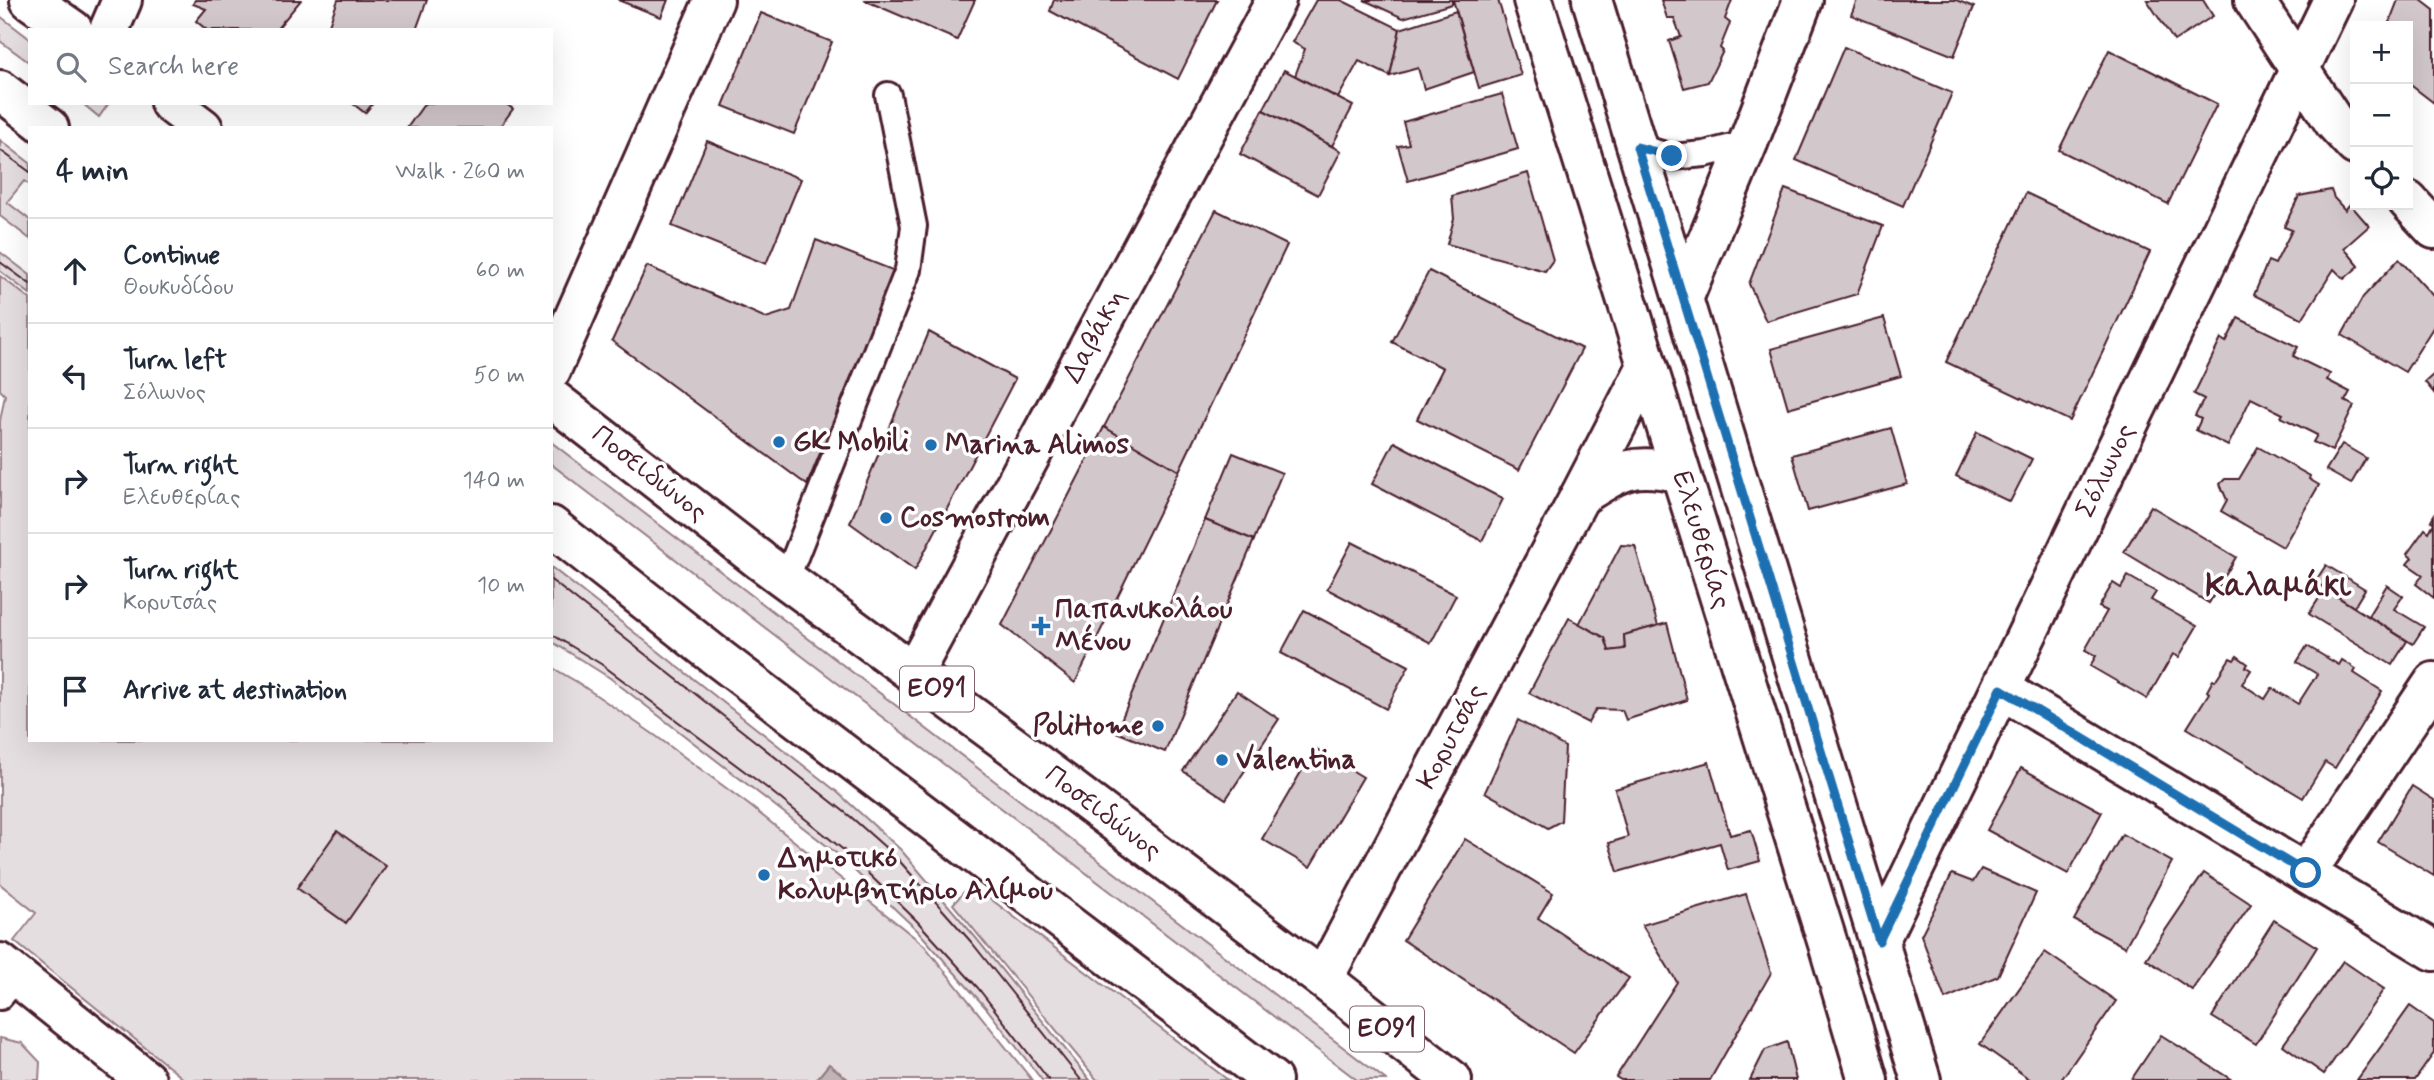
<!DOCTYPE html>
<meta charset="utf-8">
<style>
body{margin:0;font-family:Mynerve,sans-serif;background:#f2f2f3;color:#1f2937}
.controls{position:absolute;right:21px;top:21px;display:grid;overflow:hidden;border-radius:0px;box-shadow:0 7px 28px #0002}
.controls button{width:63px;height:63px;display:grid;place-items:center;padding:0;border:0;border-bottom:2px solid #e0e1e3;background:#fff;color:#1f2937;font:35px sans-serif}
.stop{position:absolute;width:21px;height:21px;margin:-16px;border:5px solid #1f6fb2;border-radius:50%;background:#fff}
.stop.end{background:#1f6fb2;border-color:#fff;box-shadow:0 2px 7px #0008}
.list{margin:0;padding:0;list-style:none}
h2{display:flex;justify-content:space-between;align-items:center;height:91px;margin:0;padding:0 28px;font-size:30px}
h2 small{font-size:23px;font-weight:400;color:#747a83}
.list li{display:grid;grid-template-columns:46px 1fr auto;gap:21px;align-items:center;box-sizing:border-box;height:105px;padding:0 28px;border-top:2px solid #e0e1e3}
.list b{display:block;font-size:26px;white-space:nowrap}
.list p{margin:0;font-size:23px;white-space:nowrap;color:#747a83}
.list em{font-size:23px;font-style:normal;color:#747a83}
.icon{flex:none;width:38px;height:38px;fill:none;stroke:currentColor;stroke-width:2;stroke-linecap:round;stroke-linejoin:round}
.map{position:relative;flex:none;width:2434px;height:1080px;overflow:hidden}
.search{position:absolute;background:#fff;box-shadow:0 7px 28px #0002;left:28px;top:28px;width:525px;height:77px;display:flex;align-items:center;gap:18px;box-sizing:border-box;padding:0 24px;border-radius:0px;color:#747a83;font-size:26px}
.panel{position:absolute;background:#fff;box-shadow:0 7px 28px #0002;left:28px;top:126px;width:525px;height:616px;border-radius:0px}
.map>svg:first-child{display:block}
.green{fill:#e5dee0;stroke:#987e86;stroke-width:2}
.water{fill:#c1b3b6;stroke:#91787e;stroke-width:2}
.building{fill:#d2c7cb;stroke:#4a1f2b;stroke-width:2}
.lines{fill:none;stroke-linecap:round;stroke-linejoin:round}
.service-casing{stroke:#4a1f2b;stroke-width:30}
.minor-casing{stroke:#4a1f2b;stroke-width:44}
.secondary-casing{stroke:#4a1f2b;stroke-width:44}
.trunk-casing{stroke:#4a1f2b;stroke-width:44}
.service{stroke:#fff;stroke-width:24}
.minor{stroke:#fff;stroke-width:38}
.secondary{stroke:#fff;stroke-width:38}
.trunk{stroke:#fff;stroke-width:38}
.tram{stroke:#4a1f2b;stroke-width:2}
.route{stroke:#1f6fb2;stroke-width:9}
.poi-dot{fill:#1f6fb2;stroke:#fff;stroke-width:2.5}
.labels{text-anchor:middle;dominant-baseline:central;stroke-width:7;stroke-linejoin:round;paint-order:stroke}
.shield{fill:#fff;stroke:#80626b;stroke-width:2}
.shield-label{font-size:26px;font-weight:bold;fill:#4a1f2b}
.street-label{font-size:28px;fill:#4a1f2b;stroke:#fff}
.poi-label{font-size:28px;font-weight:bold;fill:#4a1f2b;stroke:#fff;text-anchor:start}
.quarter-label{font-size:32px;font-weight:bold;fill:#4a1f2b;stroke:#fff}
</style>
<div class="map">
<svg width="2434" height="1080" viewBox="0 0 2434 1080">
<rect width="100%" height="100%" fill="#fff"/>
<filter id="ink" filterUnits="userSpaceOnUse"><feTurbulence type="fractalNoise" baseFrequency=".0143" numOctaves="2"/><feDisplacementMap in="SourceGraphic" scale="14" xChannelSelector="R" yChannelSelector="G"/><feConvolveMatrix kernelMatrix="1 2 1 2 8 2 1 2 1" color-interpolation-filters="sRGB"/></filter>
<g filter="url(#ink)">
<g class="green">
<polygon points="0,16 30,39 30,63 0,41"/>
<polygon points="82,103 109,103 99,117"/>
<polygon points="0,140 30,163 30,185 24,181 7,202 30,220 30,239 0,216"/>
<polygon points="0,252 30,275 30,294 0,271"/>
<polygon points="0,276 30,299 30,740 551,740 551,667 577,682 656,736 749,805 924,945 1032,1080 185,1080 14,941 36,913 0,884 0,421 5,395 0,390"/>
<polygon points="551,442 1386,1080 1357,1080 551,464"/>
<polygon points="551,567 836,791 901,850 976,938 1090,1080 1042,1080 987,1009 917,930 836,853 610,678 551,641"/>
<polygon points="971,884 1228,1080 1097,1080 953,904"/>
<polygon points="0,1038 22,1043 40,1062 39,1080 0,1080"/>
</g>
<polygon class="water" points="829,1064 849,1080 816,1080"/>
<g class="building">
<polygon points="195,0 301,0 276,30 207,30 196,21 206,9 193,4"/>
<polygon points="338,0 427,0 416,30 327,30"/>
<polygon points="618,0 668,0 661,17"/>
<polygon points="864,0 975,0 957,40"/>
<polygon points="1054,0 1217,0 1178,79 1050,11"/>
<polygon points="1316,0 1341,0 1400,29 1390,76 1359,61 1338,98 1295,76 1305,49 1292,42"/>
<polygon points="1364,0 1452,0 1452,4 1403,18"/>
<polygon points="1453,0 1498,0 1521,75 1479,88"/>
<polygon points="1661,0 1732,0 1725,19 1730,23 1720,48 1723,51 1708,82 1684,88 1669,41 1681,37 1674,18 1667,18"/>
<polygon points="1857,0 1956,0 1974,7 1954,56 1851,15"/>
<polygon points="2147,0 2203,0 2213,16 2174,41"/>
<polygon points="2398,0 2421,0 2434,10 2434,103 2408,83 2408,26 2388,26"/>
<polygon points="1456,11 1474,72 1424,89 1418,68 1390,76 1400,29"/>
<polygon points="761,13 832,42 794,134 723,106"/>
<polygon points="1844,47 1952,93 1903,206 1796,160"/>
<polygon points="2109,50 2217,104 2168,204 2059,150"/>
<polygon points="1284,70 1353,106 1332,146 1263,110"/>
<polygon points="1502,94 1518,149 1408,181 1398,146 1409,144 1403,122"/>
<polygon points="352,103 373,103 365,113"/>
<polygon points="425,103 505,103 513,109 499,128 407,128"/>
<polygon points="1263,110 1341,151 1318,195 1240,154"/>
<polygon points="707,141 801,179 766,264 672,226"/>
<polygon points="1528,173 1553,260 1545,271 1447,244 1454,219 1452,196"/>
<polygon points="1785,189 1883,226 1857,294 1766,321 1749,284"/>
<polygon points="2331,190 2334,198 2345,210 2350,204 2369,226 2344,248 2359,266 2344,279 2334,269 2302,319 2254,295 2268,261 2275,264 2292,230 2284,227 2299,196"/>
<polygon points="2026,193 2150,252 2070,421 1946,362"/>
<polygon points="1216,210 1287,245 1179,471 1104,427"/>
<polygon points="816,240 895,271 807,485 612,341 647,266 766,318 791,310"/>
<polygon points="2399,259 2434,297 2434,326 2405,372 2342,335 2363,297"/>
<polygon points="1429,271 1582,349 1519,470 1417,419 1443,368 1392,342"/>
<polygon points="1884,318 1901,376 1788,408 1771,349"/>
<polygon points="2238,318 2298,347 2293,356 2330,374 2327,380 2350,392 2345,401 2354,406 2332,451 2313,442 2317,435 2281,417 2283,414 2251,398 2228,446 2196,430 2201,419 2195,416 2204,399 2194,394 2221,339 2226,342"/>
<polygon points="929,332 1015,379 915,570 850,523"/>
<polygon points="2434,374 2434,393 2425,382"/>
<polygon points="1104,427 1179,471 1075,683 1002,625"/>
<polygon points="1891,428 1907,484 1808,511 1792,455"/>
<polygon points="1977,432 2032,459 2010,502 1956,476"/>
<polygon points="1394,442 1503,499 1482,541 1372,484"/>
<polygon points="2342,444 2366,458 2351,484 2326,470"/>
<polygon points="2258,447 2310,476 2309,479 2319,485 2283,547 2221,511 2227,500 2220,484 2225,479 2239,479"/>
<polygon points="1233,453 1282,473 1254,540 1205,520"/>
<polygon points="2151,506 2236,557 2209,603 2124,552"/>
<polygon points="2434,515 2434,598 2416,584 2423,575 2407,564 2412,558 2407,554 2425,529 2429,532 2434,523 2431,520"/>
<polygon points="1205,520 1254,540 1165,752 1116,732"/>
<polygon points="1352,542 1456,595 1431,643 1327,589"/>
<polygon points="1621,545 1635,546 1658,626 1624,635 1625,649 1609,651 1605,638 1579,624"/>
<polygon points="2326,565 2365,589 2354,607 2315,582"/>
<polygon points="2128,576 2156,592 2151,600 2197,626 2179,657 2173,654 2147,699 2090,666 2096,656 2085,650 2107,611 2099,607 2113,583 2121,588"/>
<polygon points="2387,585 2403,596 2394,609 2424,627 2413,644 2368,616"/>
<polygon points="2325,589 2407,641 2392,665 2309,614"/>
<polygon points="1304,610 1409,666 1386,709 1281,653"/>
<polygon points="1569,618 1605,638 1609,651 1625,649 1624,635 1667,623 1687,700 1626,720 1622,710 1596,709 1588,723 1529,693"/>
<polygon points="2307,646 2339,665 2342,660 2356,669 2354,673 2382,691 2335,768 2325,762 2303,798 2187,728 2209,693 2207,691 2213,680 2215,681 2230,658 2234,660 2237,656 2248,664 2246,667 2251,670 2242,684 2265,699 2272,688 2298,704 2317,674 2297,662"/>
<polygon points="1237,691 1279,719 1226,799 1183,771"/>
<polygon points="1518,720 1565,747 1561,821 1548,828 1485,792"/>
<polygon points="1315,748 1363,777 1310,867 1262,839"/>
<polygon points="1709,762 1730,835 1751,830 1760,861 1728,870 1720,843 1618,872 1609,843 1628,837 1615,789"/>
<polygon points="2021,768 2102,812 2068,874 1987,830"/>
<polygon points="2412,786 2434,800 2434,876 2378,842"/>
<polygon points="337,831 386,866 346,923 297,888"/>
<polygon points="2122,834 2172,862 2125,947 2074,920"/>
<polygon points="1465,839 1553,893 1538,918 1629,978 1574,1053 1403,940"/>
<polygon points="1981,869 2036,893 1998,976 1945,999 1921,935 1952,874 1973,882"/>
<polygon points="2204,873 2251,904 2192,990 2146,959"/>
<polygon points="1746,894 1771,973 1710,1080 1621,1080 1616,1077 1677,982 1642,925"/>
<polygon points="2274,920 2317,947 2256,1044 2212,1017"/>
<polygon points="2045,952 2116,1001 2061,1080 2031,1080 1980,1044"/>
<polygon points="2343,961 2384,989 2324,1074 2283,1045"/>
<polygon points="2410,1006 2434,1023 2434,1053 2415,1080 2357,1080"/>
<polygon points="2161,1035 2232,1080 2131,1080"/>
<polygon points="1787,1042 1796,1080 1750,1080 1765,1050"/>
</g>
<g class="lines">
<defs>
<g id="service">
<polyline points="1637,147 1672,157 1705,154 1748,143"/>
<polyline points="786,580 908,270 914,226 888,95"/>
<polyline points="0,997 17,977"/>
</g>
<g id="minor">
<polyline points="2254,0 2334,122 2355,145"/>
<polyline points="109,30 122,0"/>
<polyline points="2408,201 2434,229"/>
<polyline points="1683,299 1748,143 1803,0"/>
<polyline points="551,370 714,0"/>
<path d="M1580,496C1620,471 1632,461 1680,473"/>
<polyline points="914,672 1276,0"/>
<polyline points="2001,689 2434,951"/>
<polyline points="2306,873 2434,682"/>
<polyline points="1879,941 2333,0"/>
<polyline points="0,963 146,1080"/>
<polyline points="1323,979 1580,496 1647,366"/>
</g>
<g id="secondary">
<polyline points="1533,0 1828,944 1868,1080"/>
<polyline points="1592,0 1921,1080"/>
</g>
<g id="trunk">
<polyline points="30,0 73,30"/>
<polyline points="0,90 49,128"/>
<polyline points="170,103 203,128"/>
<polyline points="551,398 761,561 1063,783 1323,979 1452,1080"/>
<polyline points="551,526 713,654 1272,1080"/>
</g>
</defs>
<use href="#service" class="service-casing"/>
<use href="#minor" class="minor-casing"/>
<use href="#secondary" class="secondary-casing"/>
<use href="#trunk" class="trunk-casing"/>
<use href="#service" class="service"/>
<use href="#minor" class="minor"/>
<use href="#secondary" class="secondary"/>
<use href="#trunk" class="trunk"/>
<g class="tram">
<polyline points="0,150 30,172"/>
<polyline points="0,262 30,284"/>
<polyline points="551,580 851,817 895,856 973,944 1081,1080"/>
<polyline points="551,634 601,664 767,788 846,852 916,920 978,988 1049,1080"/>
</g>
</g>
</g>
<g class="lines" filter="url(#ink)">
<polyline class="route" points="1672,156 1637,147 1879,941 2001,689 2306,873"/>
</g>
<g class="poi-dot">
<circle cx="779" cy="442" r="7"/>
<circle cx="931" cy="445" r="7"/>
<circle cx="886" cy="518" r="7"/>
<path d="M1037.5 615.5h7v7h7v7h-7v7h-7v-7h-7v-7h7z"/>
<circle cx="1158" cy="726" r="7"/>
<circle cx="1222" cy="760" r="7"/>
<circle cx="764" cy="875" r="7"/>
</g>
<g class="labels">
<g class="shield">
<rect x="900" y="666.5" width="74" height="45" rx="5"/>
<rect x="1350" y="1006.5" width="74" height="45" rx="5"/>
</g>
<g class="shield-label">
<text x="937" y="689">ΕΟ91</text>
<text x="1387" y="1029">ΕΟ91</text>
</g>
<g class="street-label">
<text transform="translate(1095 336) rotate(-62)">Δαβάκη</text>
<text transform="translate(2106 471) rotate(-64)">Σόλωνος</text>
<text transform="translate(649 474) rotate(38)">Ποσειδώνος</text>
<text transform="translate(1701 540) rotate(73)">Ελευθερίας</text>
<text transform="translate(1452 737) rotate(-62)">Κορυτσάς</text>
<text transform="translate(1103 813) rotate(37)">Ποσειδώνος</text>
</g>
<g class="poi-label">
<text x="793" y="442">GK Mobili</text>
<text x="945" y="445">Marina Alimos</text>
<text x="900" y="518">Cosmostrom</text>
<text x="1055" y="610">Παπανικολάου<tspan x="1055" dy="32">Μένου</tspan></text>
<text x="1144" y="726" text-anchor="end">PoliHome</text>
<text x="1236" y="760">Valentina</text>
<text x="778" y="859">Δημοτικό<tspan x="778" dy="32">Κολυμβητήριο Αλίμου</tspan></text>
</g>
<g class="quarter-label">
<text x="2278" y="587">Καλαμάκι</text>
</g>
</g>
</svg>
<div class="controls">
<button>+</button>
<button>−</button>
<button><svg class="icon" aria-label="locate" viewBox="0 0 24 24"><circle cx="12" cy="12" r="6"/><path d="M12 2v4M12 18v4M2 12h4M18 12h4"/></svg></button>
</div>
<div class="stop" style="left:2306px;top:873px"></div>
<div class="stop end" style="left:1672px;top:156px"></div>
<div class="search"><svg class="icon" aria-label="search" viewBox="0 0 24 24"><circle cx="10" cy="10" r="6"/><path d="M15 15l6 6"/></svg>Search here</div>
<section class="panel">
<h2>4 min<small>Walk · 260 m</small></h2>
<ul class="list">
<li><svg class="icon" aria-label="ahead" viewBox="0 0 24 24"><path d="M12 20V5M6 11l6-6 6 6"/></svg><div><b>Continue</b><p>Θουκυδίδου</p></div><em>60 m</em></li>
<li><svg class="icon" aria-label="left" viewBox="0 0 24 24"><path d="M17 20v-9H6M10 6l-5 5 5 5"/></svg><div><b>Turn left</b><p>Σόλωνος</p></div><em>50 m</em></li>
<li><svg class="icon" aria-label="right" viewBox="0 0 24 24"><path d="M7 20v-9h11M14 6l5 5-5 5"/></svg><div><b>Turn right</b><p>Ελευθερίας</p></div><em>140 m</em></li>
<li><svg class="icon" aria-label="right" viewBox="0 0 24 24"><path d="M7 20v-9h11M14 6l5 5-5 5"/></svg><div><b>Turn right</b><p>Κορυτσάς</p></div><em>10 m</em></li>
<li><svg class="icon" aria-label="arrive" viewBox="0 0 24 24"><path d="M6 21V4h12l-3 4 3 4H6"/></svg><div><b>Arrive at destination</b></div></li>
</ul>
</section>
</div>
